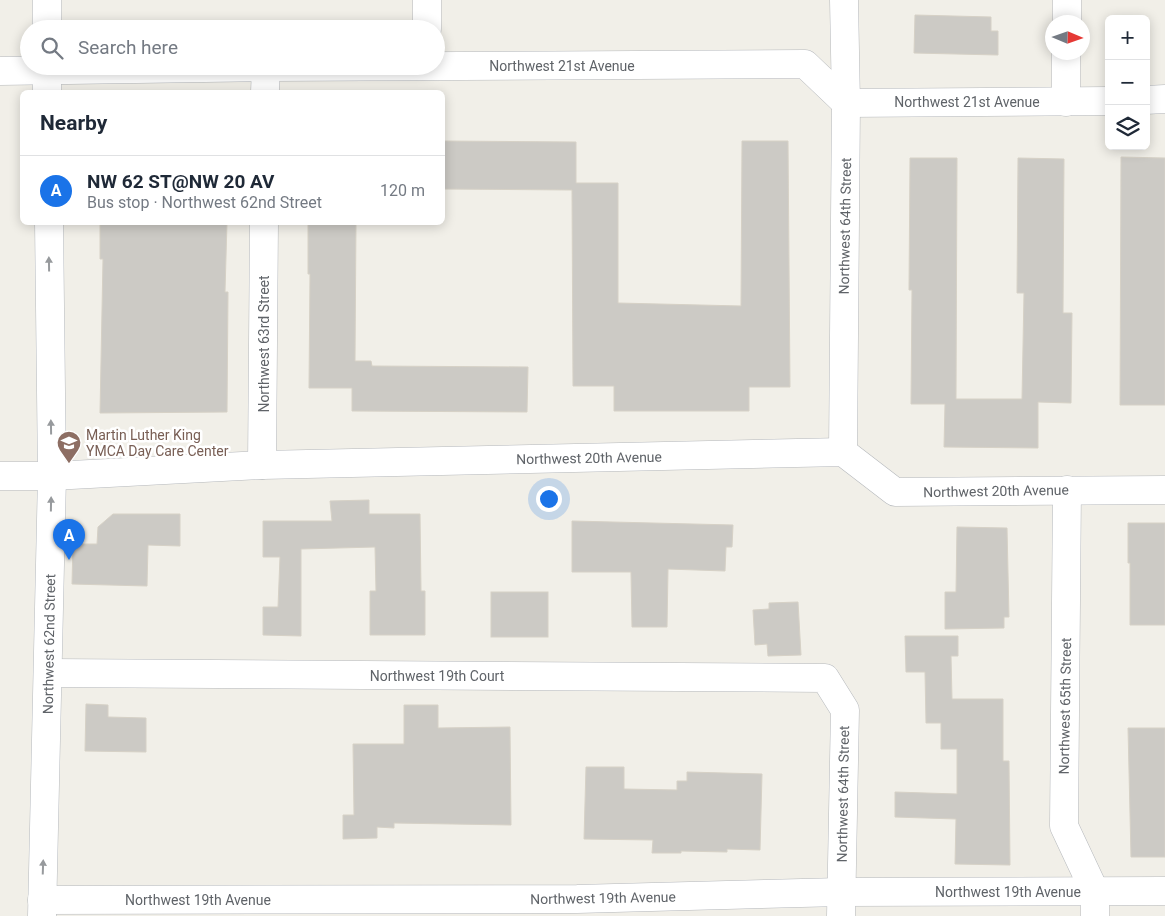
<!DOCTYPE html>
<meta charset="utf-8">
<style>
body{margin:0;font-family:Roboto,sans-serif;background:#f6f6f7;color:#1f2937}
.controls{position:absolute;right:15px;top:15px;display:grid;overflow:hidden;border-radius:8px;box-shadow:0 2px 12px #0003}
.controls button{width:45px;height:45px;display:grid;place-items:center;padding:0;border:0;border-bottom:1px solid #e0e1e3;background:#fff;color:#1f2937;font:25px sans-serif}
.compass{position:absolute;left:1045px;top:15px;width:45px;height:45px;border-radius:50%;background:#fff;box-shadow:0 2px 12px #0003;rotate:92deg}
.you{position:absolute;left:548px;top:498px;width:18px;height:18px;margin:-12px;border:4px solid #fff;border-radius:50%;background:#1a73e8;box-shadow:0 0 0 8px #1a73e833}
.badge{display:grid;place-items:center;width:32px;height:32px;border-radius:50%;background:#1a73e8;color:#fff;font-size:16px;font-weight:700}
.pin{position:absolute;translate:-50% -41px;filter:drop-shadow(0 1px 2px #0008)}
.pin::after{content:'';position:absolute;top:26px;width:18px;height:15px;background:inherit;clip-path:polygon(0 0,100% 0,50% 100%)}
.list{margin:0;padding:0;list-style:none}
h2{display:flex;justify-content:space-between;align-items:center;height:65px;margin:0;padding:0 20px;font-size:21px}
h2 small{font-size:16px;font-weight:400;color:#747a83}
.list li{display:grid;grid-template-columns:32px 1fr auto;gap:15px;align-items:center;box-sizing:border-box;height:70px;padding:0 20px;border-top:1px solid #e0e1e3}
.list b{display:block;font-size:19px;white-space:nowrap}
.list p{margin:0;font-size:16px;white-space:nowrap;color:#747a83}
.list em{font-size:16px;font-style:normal;color:#747a83}
.icon{flex:none;width:28px;height:28px;fill:none;stroke:currentColor;stroke-width:2;stroke-linecap:round;stroke-linejoin:round}
.map{position:relative;flex:none;width:1165px;height:916px;overflow:hidden}
.search{position:absolute;background:#fff;box-shadow:0 2px 12px #0003;left:20px;top:20px;width:425px;height:55px;display:flex;align-items:center;gap:12px;box-sizing:border-box;padding:0 18px;border-radius:28px;color:#747a83;font-size:19px}
.panel{position:absolute;background:#fff;box-shadow:0 2px 12px #0003;left:20px;top:90px;width:425px;height:135px;border-radius:8px}
.map>svg:first-child{display:block}
.building{fill:#cccac5;stroke:#d6d1c6}
.lines{fill:none;stroke-linecap:round;stroke-linejoin:round}
.minor-casing{stroke:#b5b8bc;stroke-width:29}
.secondary-casing{stroke:#b6babf;stroke-width:29}
.minor{stroke:#fff;stroke-width:28}
.secondary{stroke:#fff;stroke-width:28}
.oneway{fill:#979a9d}
.labels{text-anchor:middle;dominant-baseline:central;stroke-width:5;stroke-linejoin:round;paint-order:stroke}
.street-label{font-size:14px;fill:#5f6368;stroke:#fff}
.education-label{font-size:14px;fill:#785e54;stroke:#fff;text-anchor:start}
</style>
<div class="map">
<svg width="1165" height="916" viewBox="0 0 1165 916">
<rect width="100%" height="100%" fill="#f1efe8"/>
<g class="building">
<polygon points="915,15 991,17 991,31 998,31 998,55 914,53"/>
<polygon points="442,141 576,142 576,183 618,183 618,303 741,306 742,141 788,141 790,387 749,387 749,411 614,411 614,386 573,386 572,190 442,189"/>
<polygon points="1121,157 1165,158 1165,405 1120,405"/>
<polygon points="910,158 957,158 956,399 1022,399 1024,293 1017,293 1018,158 1064,159 1063,313 1072,313 1071,403 1038,402 1038,448 944,447 945,404 911,404 912,290 909,290"/>
<polygon points="100,222 227,222 225,292 228,292 227,412 100,413 103,259 100,259"/>
<polygon points="308,222 356,222 355,361 371,361 372,366 528,367 527,412 352,411 352,388 309,388 310,274 308,274"/>
<polygon points="369,500 369,514 420,514 421,591 425,591 425,635 370,635 370,591 376,591 375,547 301,549 301,636 263,635 263,607 278,607 280,557 263,557 263,521 332,521 330,501"/>
<polygon points="113,514 180,514 180,546 148,545 147,586 72,584 73,544 97,544 98,527"/>
<polygon points="572,521 733,525 732,547 726,547 725,571 668,569 667,627 632,627 631,572 572,572"/>
<polygon points="1128,523 1165,523 1165,625 1130,625 1130,563 1128,563"/>
<polygon points="957,527 1007,528 1009,617 1004,617 1004,628 945,629 945,592 956,592"/>
<rect x="491" y="592" width="57" height="45"/>
<polygon points="798,602 801,655 768,656 767,644 755,645 753,610 769,609 769,603"/>
<polygon points="905,636 958,636 958,656 951,656 952,699 1003,699 1003,761 1009,761 1010,865 955,864 956,819 895,817 895,792 957,794 957,749 941,749 941,723 926,723 925,672 906,672"/>
<polygon points="86,704 108,705 108,717 146,718 146,752 85,751"/>
<polygon points="404,705 438,705 438,728 510,727 511,825 394,823 394,828 377,827 377,838 343,839 343,815 354,815 353,744 404,744"/>
<polygon points="1128,728 1165,728 1165,857 1131,857"/>
<polygon points="586,767 624,767 624,789 677,790 677,781 687,781 687,772 762,774 760,850 727,849 727,852 681,851 681,853 652,853 653,840 584,839"/>
</g>
<g class="lines">
<defs>
<g id="minor">
<polyline points="1067,22 1067,0"/>
<polyline points="427,29 427,0"/>
<polyline points="0,71 266,67 805,64 846,103 1109,101"/>
<polyline points="265,92 266,67"/>
<polyline points="1146,100 1165,99"/>
<polyline points="1066,102 1066,52"/>
<polyline points="843,452 846,103 844,0"/>
<polyline points="262,465 264,222"/>
<polyline points="0,476 52,476 262,465 843,452 895,492 1165,490"/>
<polyline points="1067,490 1064,826 1095,892 1095,916"/>
<polyline points="48,673 825,678 845,710 841,916"/>
<polyline points="42,900 577,899 841,892 1165,891"/>
</g>
<g id="secondary">
<polyline points="47,29 47,0"/>
<polyline points="47,66 47,92"/>
<polyline points="42,916 52,476 49,222"/>
</g>
</defs>
<use href="#minor" class="minor-casing"/>
<use href="#secondary" class="secondary-casing"/>
<use href="#minor" class="minor"/>
<use href="#secondary" class="secondary"/>
</g>
<defs><path id="oneway-solid" d="M-6-.8H1V-3.2L6.5 0L1 3.2V.8H-6Z" transform="scale(1.25)"/></defs>
<g class="oneway">
<use href="#oneway-solid" transform="translate(49 264) rotate(-91)"/>
<use href="#oneway-solid" transform="translate(51 427) rotate(-91)"/>
<use href="#oneway-solid" transform="translate(51 504) rotate(-89)"/>
<use href="#oneway-solid" transform="translate(43 867) rotate(-88)"/>
</g>
<defs>
<symbol id="school-pin" viewBox="-11 -11 22 30"><path d="M0 17L-7.5 6A9.5 9.5 0 1 1 7.5 6Z" fill="#8d6e63" stroke="#fff"/><path d="M0-5L7-2L0 1L-7-2ZM-4 1L0 2.5L4 1V4Q0 6-4 4Z" fill="#fff"/></symbol>
</defs>
<g fill-rule="evenodd">
<use href="#school-pin" x="55" y="429" width="28" height="38"/>
</g>
<g class="labels">
<g class="street-label">
<text x="562" y="66">Northwest 21st Avenue</text>
<text x="967" y="102">Northwest 21st Avenue</text>
<text transform="translate(845 226) rotate(-89)">Northwest 64th Street</text>
<text transform="translate(264 344) rotate(-90)">Northwest 63rd Street</text>
<text transform="translate(589 458) rotate(-1)">Northwest 20th Avenue</text>
<text transform="translate(996 491) rotate(-1)">Northwest 20th Avenue</text>
<text transform="translate(49 644) rotate(-89)">Northwest 62nd Street</text>
<text x="437" y="676">Northwest 19th Court</text>
<text transform="translate(1065 706) rotate(-89)">Northwest 65th Street</text>
<text transform="translate(843 794) rotate(-89)">Northwest 64th Street</text>
<text x="1008" y="892">Northwest 19th Avenue</text>
<text transform="translate(603 898) rotate(-1)">Northwest 19th Avenue</text>
<text x="198" y="900">Northwest 19th Avenue</text>
</g>
<g class="education-label">
<text x="86" y="435">Martin Luther King<tspan x="86" dy="16">YMCA Day Care Center</tspan></text>
</g>
</g>
</svg>
<div class="controls">
<button>+</button>
<button>−</button>
<button><svg class="icon" aria-label="layers" viewBox="0 0 24 24"><path d="M12 4l9 5-9 5-9-5zM3 14l9 5 9-5"/></svg></button>
</div>
<svg class="compass" viewBox="-18 -18 36 36"><path d="M0-13l5 13h-10z" fill="#e53935"/><path d="M0 13l5-13h-10z" fill="#747a83"/></svg>
<div class="you"></div>
<div class="pin badge" style="left:69px;top:560px">A</div>
<div class="search"><svg class="icon" aria-label="search" viewBox="0 0 24 24"><circle cx="10" cy="10" r="6"/><path d="M15 15l6 6"/></svg>Search here</div>
<section class="panel">
<h2>Nearby<small></small></h2>
<ul class="list">
<li><span class="badge">A</span><div><b>NW 62 ST@NW 20 AV</b><p>Bus stop · Northwest 62nd Street</p></div><em>120 m</em></li>
</ul>
</section>
</div>
